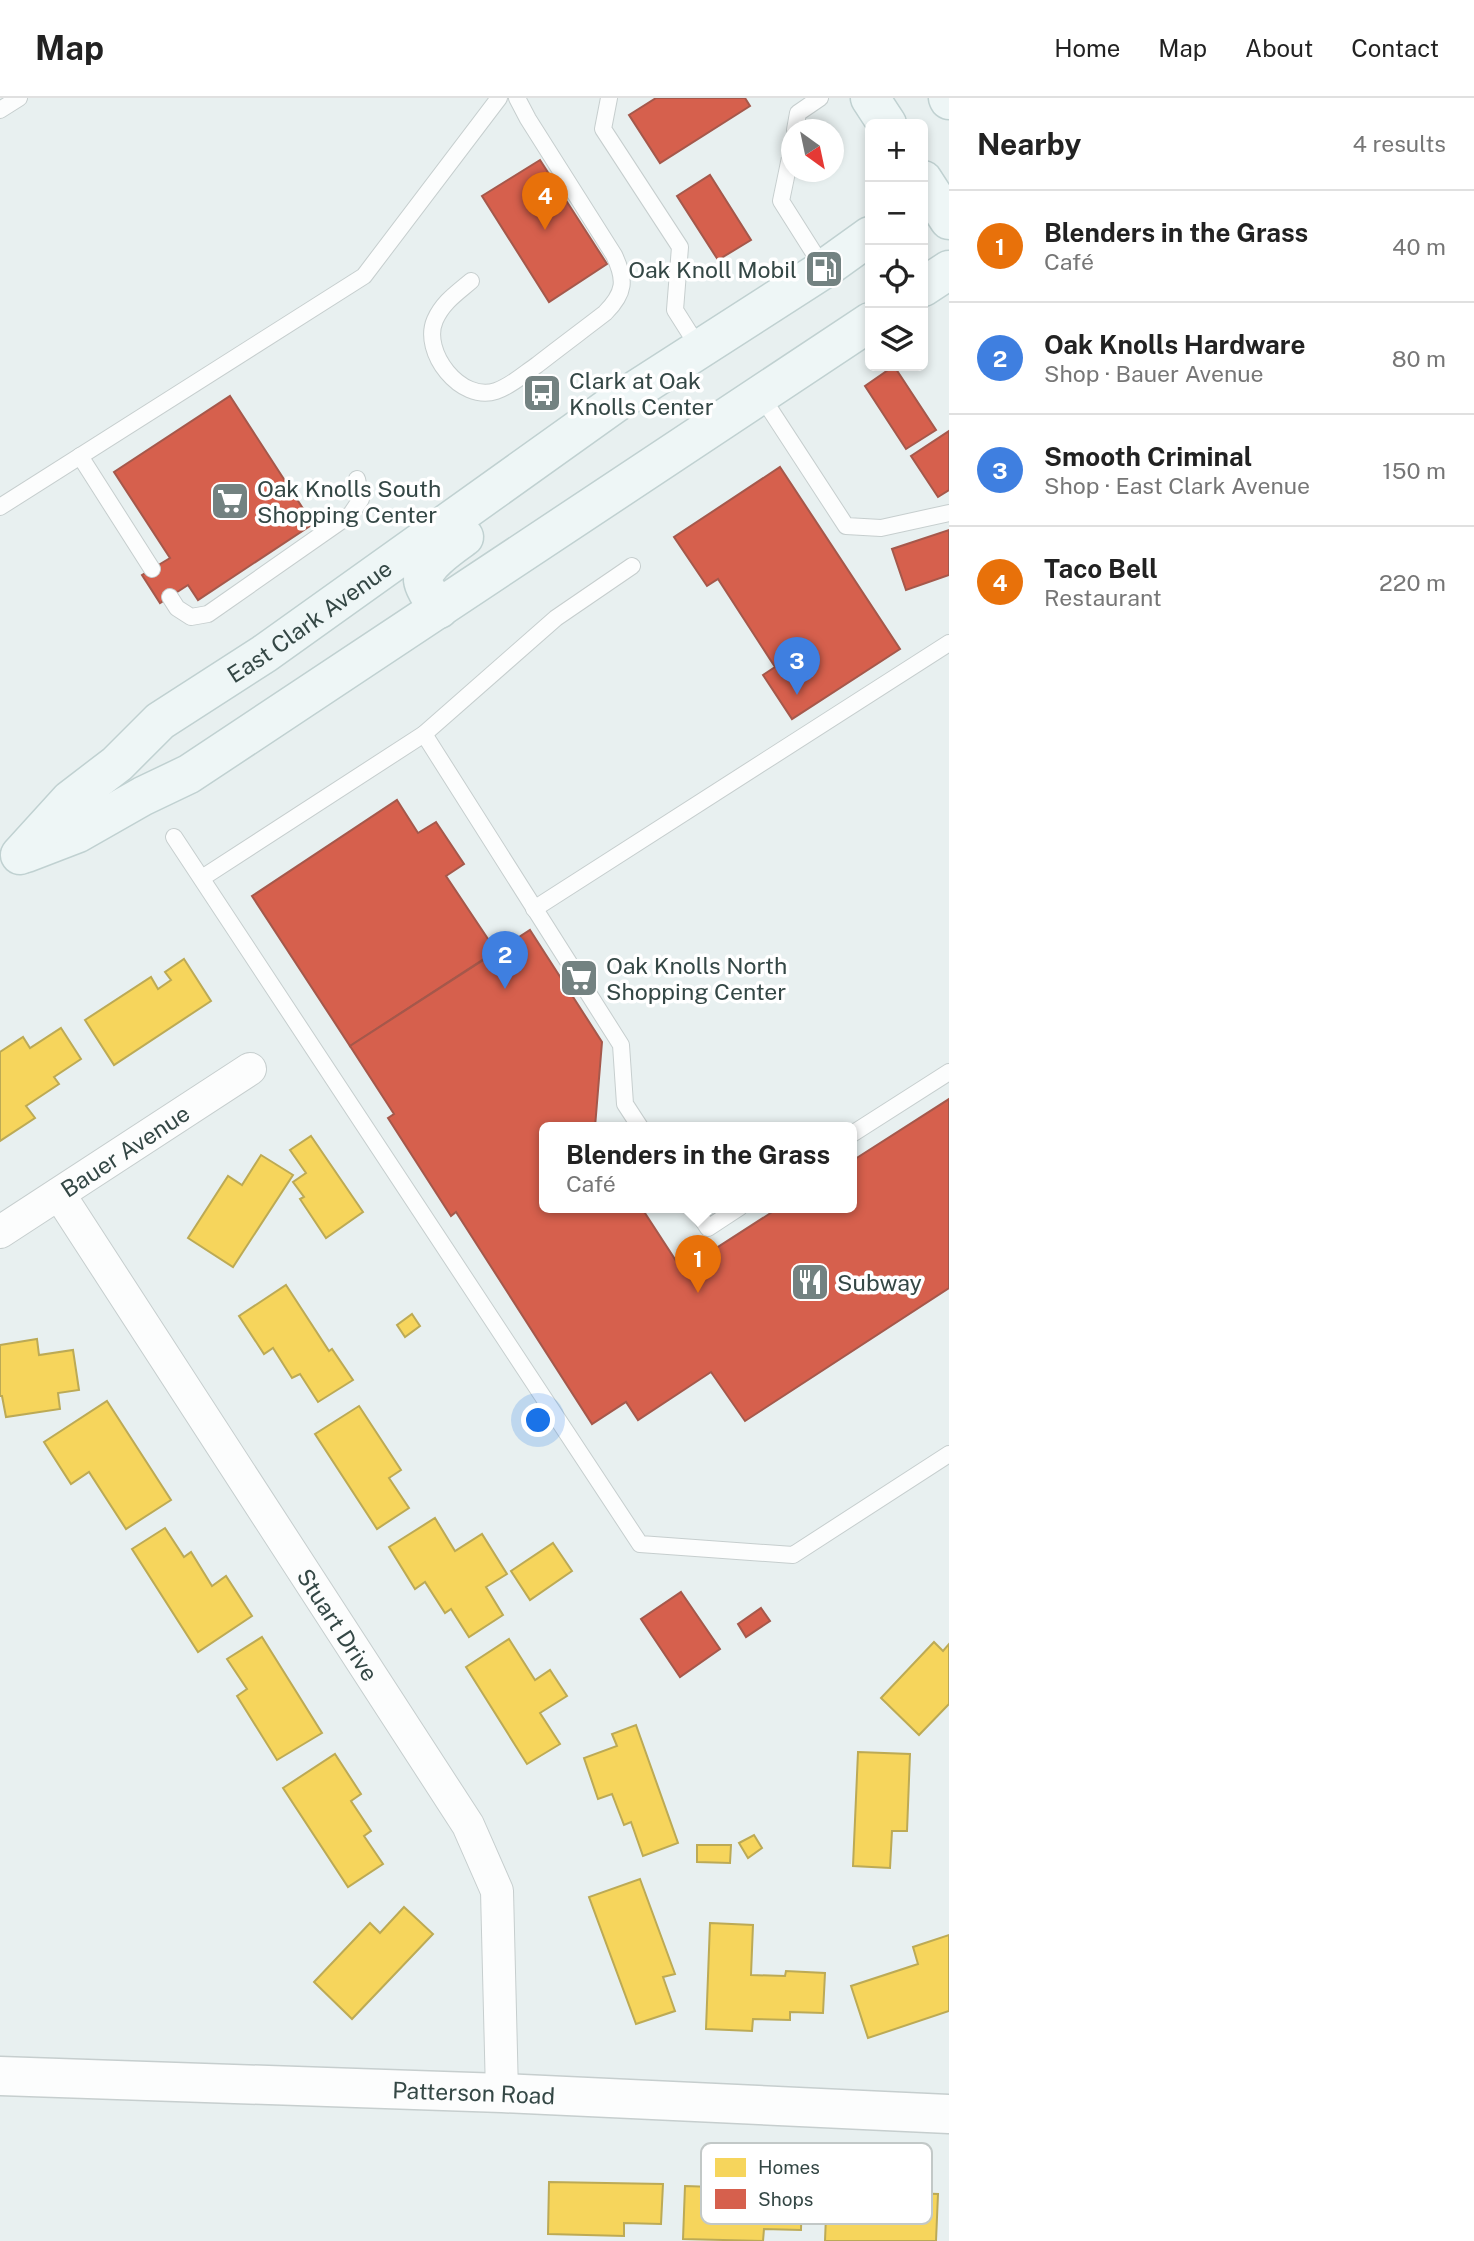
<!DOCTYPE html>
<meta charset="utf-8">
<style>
body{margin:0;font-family:"Public Sans",sans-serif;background:#f6f6f6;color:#222}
.controls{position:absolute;right:21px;top:21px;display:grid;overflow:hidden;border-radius:10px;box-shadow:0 4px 10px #0003}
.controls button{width:63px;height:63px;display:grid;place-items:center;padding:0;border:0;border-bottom:2px solid #e0e0e0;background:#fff;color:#222;font:35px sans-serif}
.compass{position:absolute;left:781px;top:21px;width:63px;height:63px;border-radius:50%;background:#fff;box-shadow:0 4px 10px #0003;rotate:147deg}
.you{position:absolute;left:539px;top:1323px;width:24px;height:24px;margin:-18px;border:5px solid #fff;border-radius:50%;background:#1a73e8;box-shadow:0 0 0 10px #1a73e833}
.badge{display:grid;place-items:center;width:46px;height:46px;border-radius:50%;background:#738281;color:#fff;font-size:23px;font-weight:700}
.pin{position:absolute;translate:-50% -58px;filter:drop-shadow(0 2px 4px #0008)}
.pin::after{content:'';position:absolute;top:37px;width:24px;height:21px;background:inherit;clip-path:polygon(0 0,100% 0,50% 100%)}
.popup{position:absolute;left:539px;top:1024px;width:318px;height:91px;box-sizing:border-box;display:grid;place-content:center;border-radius:10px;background:#fff;filter:drop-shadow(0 2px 5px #0005);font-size:23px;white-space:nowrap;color:#767676}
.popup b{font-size:26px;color:#222}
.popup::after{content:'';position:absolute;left:50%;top:100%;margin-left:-14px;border:14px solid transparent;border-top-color:#fff}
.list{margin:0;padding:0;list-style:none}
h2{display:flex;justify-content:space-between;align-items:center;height:91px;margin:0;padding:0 28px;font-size:30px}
h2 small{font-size:23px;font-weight:400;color:#767676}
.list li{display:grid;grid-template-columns:46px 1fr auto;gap:21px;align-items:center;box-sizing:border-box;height:112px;padding:0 28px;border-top:2px solid #e0e0e0}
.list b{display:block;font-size:26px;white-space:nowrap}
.list p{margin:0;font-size:23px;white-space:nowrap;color:#767676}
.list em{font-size:23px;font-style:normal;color:#767676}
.icon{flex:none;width:38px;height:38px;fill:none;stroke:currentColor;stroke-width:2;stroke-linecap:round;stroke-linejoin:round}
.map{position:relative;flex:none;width:949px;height:2143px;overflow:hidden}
header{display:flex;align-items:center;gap:42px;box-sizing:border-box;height:98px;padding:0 35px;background:#fff;border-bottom:2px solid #e0e0e0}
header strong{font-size:33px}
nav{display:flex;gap:38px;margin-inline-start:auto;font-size:24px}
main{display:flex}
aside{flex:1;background:#fff}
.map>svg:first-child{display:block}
.homes{fill:#f6d55c;stroke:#bcaa55;stroke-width:2}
.shops{fill:#d6604d;stroke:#a5584b;stroke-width:2}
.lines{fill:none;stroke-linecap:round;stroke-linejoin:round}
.service-casing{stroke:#c6cece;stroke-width:18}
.minor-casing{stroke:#c6cece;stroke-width:34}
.tertiary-casing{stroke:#c6cece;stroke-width:41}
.secondary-casing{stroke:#c0d1d1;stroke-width:41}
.service{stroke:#fcfdfd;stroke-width:16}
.minor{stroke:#fcfdfd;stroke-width:32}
.tertiary{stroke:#fcfdfd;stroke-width:38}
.secondary{stroke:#eef6f6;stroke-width:38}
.labels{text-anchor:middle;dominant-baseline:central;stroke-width:7;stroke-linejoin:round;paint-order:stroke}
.poi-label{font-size:23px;fill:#344745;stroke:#fff;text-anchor:start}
.street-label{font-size:23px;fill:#344745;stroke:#fff}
.key{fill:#fff;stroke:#c2c8c7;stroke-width:2}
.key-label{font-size:19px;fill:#344745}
</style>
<header>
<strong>Map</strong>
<nav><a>Home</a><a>Map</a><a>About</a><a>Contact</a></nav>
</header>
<main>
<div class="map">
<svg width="949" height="2143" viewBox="0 0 949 2143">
<rect width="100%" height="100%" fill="#e8f0f0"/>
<g class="homes">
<polygon points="184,861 211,903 114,967 85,922 151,879 158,891 171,882 165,874"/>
<polygon points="61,930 81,961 54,979 59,986 26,1008 35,1020 0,1043 0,954 23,939 30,950"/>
<polygon points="311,1038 363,1114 326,1140 300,1101 304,1099 293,1084 306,1075 290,1052"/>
<polygon points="261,1057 293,1077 233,1169 188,1140 228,1078 242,1087"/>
<polygon points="286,1187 329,1253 332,1251 353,1282 318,1304 300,1276 292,1280 273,1250 264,1256 239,1218"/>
<polygon points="412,1216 420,1228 405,1239 397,1227"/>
<polygon points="37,1241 39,1257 73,1252 79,1292 58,1295 60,1311 6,1319 2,1298 0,1298 0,1247"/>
<polygon points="107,1303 171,1402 126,1431 89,1374 71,1386 44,1344"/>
<polygon points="359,1308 401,1372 389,1380 409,1410 377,1431 315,1336"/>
<polygon points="435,1420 455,1453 482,1436 507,1476 486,1489 503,1517 469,1539 451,1511 445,1515 425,1484 415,1491 389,1449"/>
<polygon points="165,1430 184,1459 191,1454 212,1488 226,1478 252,1518 198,1554 132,1451"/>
<polygon points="553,1445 572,1473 530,1502 511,1473"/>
<polygon points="262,1539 322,1635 277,1662 237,1598 247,1591 227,1561"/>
<polygon points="509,1541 535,1582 550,1572 567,1598 540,1615 560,1646 527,1666 466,1569"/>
<polygon points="934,1544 943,1553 949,1546 949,1606 919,1637 881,1600"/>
<polygon points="636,1627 678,1745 643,1758 631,1724 624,1727 612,1696 598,1701 584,1660 617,1648 612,1636"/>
<polygon points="858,1654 910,1656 907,1733 892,1733 890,1770 853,1768"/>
<polygon points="335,1656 361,1696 351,1703 371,1733 364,1738 383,1766 348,1789 283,1690"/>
<polygon points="754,1737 762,1750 748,1760 739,1745"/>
<polygon points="697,1747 731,1747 730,1765 697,1764"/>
<polygon points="640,1781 675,1876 663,1879 675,1913 636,1926 589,1799"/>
<polygon points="404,1809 433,1836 352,1921 314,1884 370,1825 380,1835"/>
<polygon points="710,1825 753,1827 751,1877 785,1878 786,1873 825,1875 823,1915 790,1914 790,1922 753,1921 752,1933 706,1931"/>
<polygon points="949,1837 949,1913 868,1940 851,1888 918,1866 913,1849"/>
<polygon points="549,2084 663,2086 661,2126 624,2125 624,2138 548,2136"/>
<polygon points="685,2088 802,2092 801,2132 764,2131 763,2143 683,2141"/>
<polygon points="827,2092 938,2096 936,2143 825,2143"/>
</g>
<g class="shops">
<polygon points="656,0 745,0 750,8 660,65 629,17"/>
<polygon points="540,62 607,166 549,204 482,98"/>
<polygon points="710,77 751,142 718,162 677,98"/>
<polygon points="894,268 936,332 906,351 865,288"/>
<polygon points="230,298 313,426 198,502 188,487 160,505 142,477 170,460 114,374"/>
<polygon points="949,333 949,392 938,399 911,358"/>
<polygon points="780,369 900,551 792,621 763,577 775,569 718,481 707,488 674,439"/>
<polygon points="949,432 949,477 906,492 892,451"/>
<polygon points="397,702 418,735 436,724 464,766 446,778 496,853 350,948 252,798"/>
<polygon points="530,832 602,944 595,1029 544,1029 544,1109 641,1109 682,1172 780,1109 852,1109 852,1063 949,1001 949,1190 745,1323 711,1274 638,1322 626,1304 592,1326 456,1114 451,1118 388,1020 394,1016 350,948"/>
<polygon points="681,1494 720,1551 680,1579 641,1521"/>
<polygon points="761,1510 770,1523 746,1539 738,1526"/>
</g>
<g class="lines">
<defs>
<g id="service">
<polyline points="609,0 603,31 680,149 675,212 699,250"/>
<polyline points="0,12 19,0"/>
<polyline points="795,32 798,15 820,0"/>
<polyline points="792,50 781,103 824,171"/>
<path d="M471,183C457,195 443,204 435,222C421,254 461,305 496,293C511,288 524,276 537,267C560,249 583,232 605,215C625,195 626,182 614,157L528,21L517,0"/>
<polyline points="760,296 846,428 881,430 949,415"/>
<polyline points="80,358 152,471"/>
<polyline points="0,409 364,178 499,0"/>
<polyline points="170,499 177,510 191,519 208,516 351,416 361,401 357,381"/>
<polyline points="424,636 621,947 625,1006 640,1029"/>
<polyline points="174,739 640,1446 793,1457 949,1356"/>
<polyline points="202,780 424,636 556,520 632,468"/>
<polyline points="534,811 949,545"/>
<polyline points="852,1036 949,974"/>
<polyline points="694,1109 708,1130 740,1109"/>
</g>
<g id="minor">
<path id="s1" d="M59,1096L468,1727L497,1793L502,1995"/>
<path id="s2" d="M0,1134L250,971"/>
</g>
<g id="tertiary">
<path id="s3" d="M0,1978L502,1995L949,2016"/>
</g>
<g id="secondary">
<polyline points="870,0 887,26"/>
<polyline points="948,0 949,2"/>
<polyline points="923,82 949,122"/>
<polyline points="923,189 949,172"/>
<path d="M439,511C434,503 424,491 423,482C422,468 453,447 464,439"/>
<polyline points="26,755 78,735 143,698 189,676 870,224"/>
<path id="s4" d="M20,757L70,702L117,666L160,623L264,556L614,306L824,171L870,138"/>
</g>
</defs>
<use href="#service" class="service-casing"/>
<use href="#minor" class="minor-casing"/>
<use href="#tertiary" class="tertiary-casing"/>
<use href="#secondary" class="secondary-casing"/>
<use href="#service" class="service"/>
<use href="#minor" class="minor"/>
<use href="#tertiary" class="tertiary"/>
<use href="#secondary" class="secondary"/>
</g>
<defs>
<symbol id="fuel-square" viewBox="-11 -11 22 22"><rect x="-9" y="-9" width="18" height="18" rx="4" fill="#738281" stroke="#fff"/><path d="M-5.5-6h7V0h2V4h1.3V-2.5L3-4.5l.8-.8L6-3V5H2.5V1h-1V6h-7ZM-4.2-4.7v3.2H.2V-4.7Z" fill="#fff"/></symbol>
<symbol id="bus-square" viewBox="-11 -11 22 22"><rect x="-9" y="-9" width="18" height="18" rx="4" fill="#738281" stroke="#fff"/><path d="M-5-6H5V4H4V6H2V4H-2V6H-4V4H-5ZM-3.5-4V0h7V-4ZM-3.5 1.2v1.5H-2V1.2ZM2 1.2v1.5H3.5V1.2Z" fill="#fff"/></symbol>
<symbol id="supermarket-square" viewBox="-11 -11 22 22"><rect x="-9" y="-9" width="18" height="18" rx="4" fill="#738281" stroke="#fff"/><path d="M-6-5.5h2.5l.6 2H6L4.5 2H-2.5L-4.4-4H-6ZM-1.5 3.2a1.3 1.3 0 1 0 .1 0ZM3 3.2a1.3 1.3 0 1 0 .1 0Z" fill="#fff"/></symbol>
<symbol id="restaurant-square" viewBox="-11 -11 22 22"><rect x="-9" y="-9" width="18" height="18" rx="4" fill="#738281" stroke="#fff"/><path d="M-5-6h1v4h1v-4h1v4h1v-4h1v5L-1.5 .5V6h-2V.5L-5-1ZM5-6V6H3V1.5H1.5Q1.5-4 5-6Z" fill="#fff"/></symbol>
</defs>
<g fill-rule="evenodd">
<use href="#fuel-square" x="802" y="149" width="44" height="44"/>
<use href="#bus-square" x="520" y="273" width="44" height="44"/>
<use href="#supermarket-square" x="208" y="381" width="44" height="44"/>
<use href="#supermarket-square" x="557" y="858" width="44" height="44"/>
<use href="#restaurant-square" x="788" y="1162" width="44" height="44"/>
</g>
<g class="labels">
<g class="poi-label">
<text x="797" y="171" text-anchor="end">Oak Knoll Mobil</text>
<text x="569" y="282">Clark at Oak<tspan x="569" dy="26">Knolls Center</tspan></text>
<text x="257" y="390">Oak Knolls South<tspan x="257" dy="26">Shopping Center</tspan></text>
<text x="606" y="867">Oak Knolls North<tspan x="606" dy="26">Shopping Center</tspan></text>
<text x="837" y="1184">Subway</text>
</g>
<g class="street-label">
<text stroke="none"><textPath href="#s4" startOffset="374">East Clark Avenue</textPath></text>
<text stroke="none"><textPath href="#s2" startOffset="149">Bauer Avenue</textPath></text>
<text stroke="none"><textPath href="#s1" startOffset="513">Stuart Drive</textPath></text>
<text stroke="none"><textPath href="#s3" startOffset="474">Patterson Road</textPath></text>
</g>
</g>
<rect x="701" y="2045" width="231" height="81" rx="10" class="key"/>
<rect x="715" y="2060" width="31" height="19" fill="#f6d55c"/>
<rect x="715" y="2091" width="31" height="20" fill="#d6604d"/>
<g class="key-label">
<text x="758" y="2076">Homes</text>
<text x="758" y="2108">Shops</text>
</g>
</svg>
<div class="controls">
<button>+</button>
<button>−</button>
<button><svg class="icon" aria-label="locate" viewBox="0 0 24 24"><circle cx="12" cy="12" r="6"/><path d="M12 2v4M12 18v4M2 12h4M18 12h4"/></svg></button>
<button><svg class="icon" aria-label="layers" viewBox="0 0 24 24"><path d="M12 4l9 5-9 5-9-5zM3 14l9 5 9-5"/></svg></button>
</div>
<svg class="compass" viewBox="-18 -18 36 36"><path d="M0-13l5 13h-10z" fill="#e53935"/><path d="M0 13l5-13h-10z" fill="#767676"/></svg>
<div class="you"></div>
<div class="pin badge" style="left:698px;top:1195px;background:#e8710a">1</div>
<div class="popup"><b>Blenders in the Grass</b>Café</div>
<div class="pin badge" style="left:505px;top:891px;background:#3f7fe0">2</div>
<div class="pin badge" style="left:797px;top:597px;background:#3f7fe0">3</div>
<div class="pin badge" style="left:545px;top:132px;background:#e8710a">4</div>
</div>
<aside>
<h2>Nearby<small>4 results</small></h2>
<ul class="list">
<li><span class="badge" style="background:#e8710a">1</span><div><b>Blenders in the Grass</b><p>Café</p></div><em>40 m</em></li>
<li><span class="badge" style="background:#3f7fe0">2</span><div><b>Oak Knolls Hardware</b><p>Shop · Bauer Avenue</p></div><em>80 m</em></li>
<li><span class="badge" style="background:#3f7fe0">3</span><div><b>Smooth Criminal</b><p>Shop · East Clark Avenue</p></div><em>150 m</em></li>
<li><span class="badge" style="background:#e8710a">4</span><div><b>Taco Bell</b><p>Restaurant</p></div><em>220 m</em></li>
</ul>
</aside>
</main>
